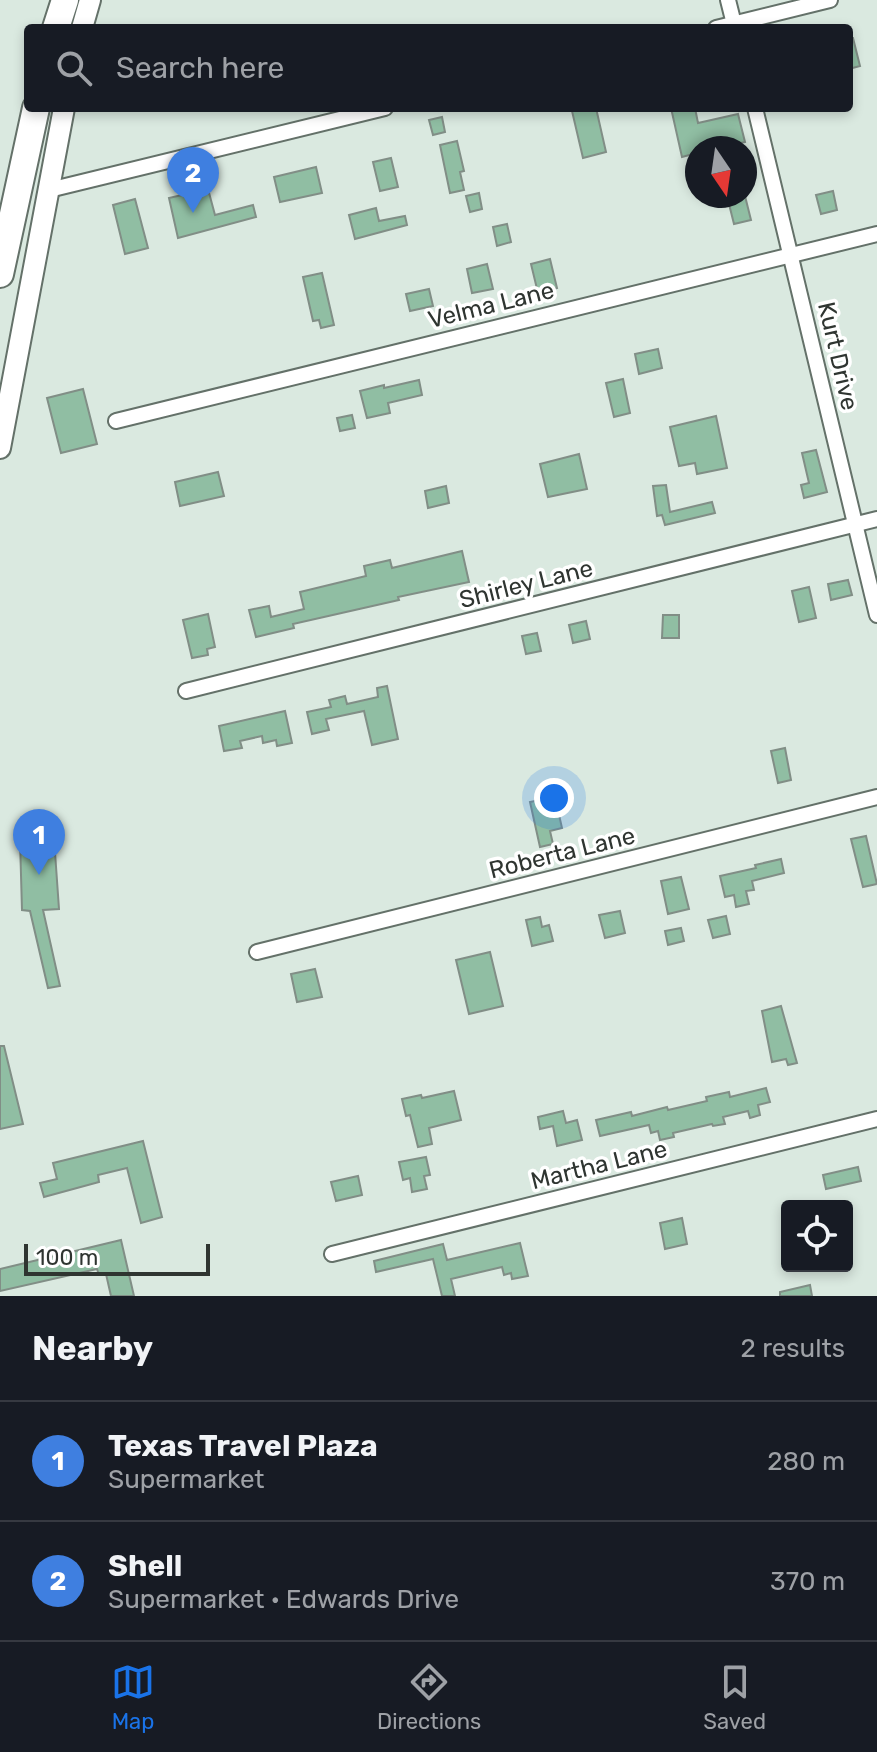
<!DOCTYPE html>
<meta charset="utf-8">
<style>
body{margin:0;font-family:Rubik,sans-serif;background:#20242c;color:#f1f3f6}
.controls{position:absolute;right:24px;bottom:24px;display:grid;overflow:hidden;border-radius:8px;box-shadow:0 4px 12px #0003}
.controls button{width:72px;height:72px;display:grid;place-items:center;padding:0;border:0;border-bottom:2px solid #363941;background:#171b24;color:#f1f3f6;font:40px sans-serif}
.compass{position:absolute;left:685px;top:136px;width:72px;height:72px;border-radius:50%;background:#171b24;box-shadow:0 4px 12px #0003;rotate:167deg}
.scale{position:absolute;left:24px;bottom:20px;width:186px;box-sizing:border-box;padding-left:8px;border:4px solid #2f3531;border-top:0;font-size:22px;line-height:28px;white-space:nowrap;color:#2f3531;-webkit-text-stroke:6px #fff;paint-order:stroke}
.you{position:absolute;left:554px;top:798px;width:28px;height:28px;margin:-20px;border:6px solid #fff;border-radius:50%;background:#1a73e8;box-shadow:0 0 0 12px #1a73e833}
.badge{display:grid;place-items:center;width:52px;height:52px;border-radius:50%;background:#1a73e8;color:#fff;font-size:26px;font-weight:700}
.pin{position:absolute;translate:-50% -66px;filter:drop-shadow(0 2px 4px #0008)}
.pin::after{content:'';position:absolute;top:42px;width:28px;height:24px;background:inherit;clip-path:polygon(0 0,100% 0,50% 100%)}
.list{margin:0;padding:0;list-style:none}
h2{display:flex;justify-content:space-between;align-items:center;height:104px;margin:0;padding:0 32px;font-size:34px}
h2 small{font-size:26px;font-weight:400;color:#9ea1a6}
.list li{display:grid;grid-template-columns:52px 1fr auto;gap:24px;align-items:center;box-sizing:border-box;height:120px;padding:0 32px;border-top:2px solid #363941}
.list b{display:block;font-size:30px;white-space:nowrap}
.list p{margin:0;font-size:26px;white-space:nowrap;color:#9ea1a6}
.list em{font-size:26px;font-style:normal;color:#9ea1a6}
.icon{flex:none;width:44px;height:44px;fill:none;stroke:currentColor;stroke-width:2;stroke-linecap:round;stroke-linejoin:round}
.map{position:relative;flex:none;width:877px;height:1296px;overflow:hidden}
.search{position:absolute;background:#171b24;box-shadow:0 4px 12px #0003;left:24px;right:24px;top:24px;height:88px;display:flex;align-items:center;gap:20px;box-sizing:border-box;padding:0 28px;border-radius:8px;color:#9ea1a6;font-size:30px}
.sheet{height:344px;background:#171b24}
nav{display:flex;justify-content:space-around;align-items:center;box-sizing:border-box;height:112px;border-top:2px solid #363941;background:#171b24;font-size:22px;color:#9ea1a6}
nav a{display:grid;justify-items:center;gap:4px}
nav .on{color:#1a73e8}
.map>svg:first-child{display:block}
.building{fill:#90bea3;stroke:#818e86;stroke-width:2}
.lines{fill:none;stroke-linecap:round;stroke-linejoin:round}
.street-casing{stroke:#647169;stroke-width:18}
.secondary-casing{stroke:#647169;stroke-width:24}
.highway-casing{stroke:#647169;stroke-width:30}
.street{stroke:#fff;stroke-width:14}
.secondary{stroke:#fff;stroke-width:20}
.highway{stroke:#fff;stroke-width:26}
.labels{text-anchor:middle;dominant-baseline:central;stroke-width:7;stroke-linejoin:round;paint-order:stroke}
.street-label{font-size:24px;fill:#2f3531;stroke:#fff}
</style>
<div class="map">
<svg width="877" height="1296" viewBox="0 0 877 1296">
<rect width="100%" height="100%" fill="#dae9e0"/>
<g class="building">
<polygon points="849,38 853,38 860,66 849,69"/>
<polygon points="585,108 596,108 606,152 583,158 572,111"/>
<polygon points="671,108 695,108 698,123 738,114 745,142 719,148 697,148 697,153 682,157"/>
<polygon points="442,117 445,132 433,135 429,120"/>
<polygon points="457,141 464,171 460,172 464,190 450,193 440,145"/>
<polygon points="391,158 398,187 380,191 373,162"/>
<polygon points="316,167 322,193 280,202 274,177"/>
<polygon points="208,189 215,215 253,205 256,217 178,238 169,198"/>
<polygon points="833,191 837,210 821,214 816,195"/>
<polygon points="479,193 482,209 470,212 466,196"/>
<polygon points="727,196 745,196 751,220 734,224"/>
<polygon points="135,199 148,248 125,254 113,205"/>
<polygon points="376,208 379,221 405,216 407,225 355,239 349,215"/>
<polygon points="507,224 511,242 497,246 493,227"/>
<polygon points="550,259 557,288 538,293 531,264"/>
<polygon points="487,264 493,289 472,293 467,269"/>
<polygon points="322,273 334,325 321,328 319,320 313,321 303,277"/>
<polygon points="429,289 433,306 410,311 406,294"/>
<polygon points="658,349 662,368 639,374 635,354"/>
<polygon points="623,379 630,413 614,417 606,383"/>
<polygon points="419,380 422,395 388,403 390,413 367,418 360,391 384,385 384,388"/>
<polygon points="83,389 97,444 61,453 47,398"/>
<polygon points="352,415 355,428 340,431 337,418"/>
<polygon points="716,416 727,468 697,474 695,463 679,466 670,427"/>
<polygon points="816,450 827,492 804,498 801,485 809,483 802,453"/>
<polygon points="579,454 587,489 548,497 540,464"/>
<polygon points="218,472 224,496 180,506 175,482"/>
<polygon points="666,485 670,512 712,502 715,513 665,525 662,515 657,516 653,486"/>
<polygon points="446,486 449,503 428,508 425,491"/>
<polygon points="462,551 469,582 398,597 399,600 293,624 294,628 256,637 249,610 269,606 271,617 304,609 300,592 366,576 364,566 390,560 392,568"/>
<polygon points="848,580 852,595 831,600 828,584"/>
<polygon points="809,587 816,618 799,622 792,591"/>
<polygon points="208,614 215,647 207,649 208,655 192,658 183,620"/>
<polygon points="663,615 679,615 679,638 662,638"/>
<polygon points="586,621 590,639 573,643 569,625"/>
<polygon points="537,633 541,651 526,654 522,636"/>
<polygon points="387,686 398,739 372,745 364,711 326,719 329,730 312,734 307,712 331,707 329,700 345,696 347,704 378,697 377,688"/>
<polygon points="285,711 292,743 277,746 276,740 263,743 262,736 240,741 242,748 224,751 219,726"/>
<polygon points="785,748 791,780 778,783 771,751"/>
<polygon points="555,797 562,828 550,831 553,844 540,847 530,802"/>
<polygon points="866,836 877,884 863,887 851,839"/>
<polygon points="54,838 59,909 43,910 60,986 48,988 30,911 22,910 20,840"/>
<polygon points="781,859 784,873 752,881 754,890 746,891 749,904 736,907 734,895 725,897 720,876 756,868 755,865"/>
<polygon points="681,877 689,909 668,914 661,881"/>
<polygon points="620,911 625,933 605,938 599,915"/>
<polygon points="726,916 730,934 713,938 708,920"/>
<polygon points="540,917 542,927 549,925 553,941 532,946 526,920"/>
<polygon points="681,928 684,941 668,945 665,931"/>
<polygon points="490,952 503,1006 469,1014 456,960"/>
<polygon points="315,969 322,997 297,1002 291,974"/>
<polygon points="781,1006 797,1063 788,1065 786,1059 772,1062 762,1011"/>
<polygon points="0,1046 4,1046 23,1124 0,1129"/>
<polygon points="766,1088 770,1102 758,1105 760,1115 750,1118 748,1111 723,1117 725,1124 713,1126 712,1124 673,1133 674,1137 660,1140 658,1131 651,1133 649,1125 600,1136 596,1120 631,1112 632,1116 667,1107 668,1110 707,1101 706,1097 729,1092 730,1097"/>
<polygon points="454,1091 461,1120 429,1128 432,1144 418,1147 410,1115 406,1116 402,1099 421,1095 422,1098"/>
<polygon points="563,1111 566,1123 577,1120 582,1140 557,1146 553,1126 540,1129 538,1117"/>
<polygon points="143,1141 162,1217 141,1223 127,1168 98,1175 99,1182 44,1197 40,1183 57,1179 53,1163"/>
<polygon points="426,1157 430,1175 424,1176 427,1189 412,1192 410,1178 403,1180 399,1162"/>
<polygon points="858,1167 861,1181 826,1189 823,1175"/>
<polygon points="358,1176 362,1195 336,1201 331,1182"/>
<polygon points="682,1218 687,1244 665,1249 660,1223"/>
<polygon points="121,1240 134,1296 111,1296 106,1274 99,1275 97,1269 0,1291 0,1269"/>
<polygon points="520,1243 528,1276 512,1279 511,1273 504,1275 502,1267 451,1279 455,1296 442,1296 433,1259 376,1272 374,1261 443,1244 447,1260"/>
<polygon points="810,1285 812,1296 780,1296 780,1292"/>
</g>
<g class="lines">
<defs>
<g id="street">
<polyline points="728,0 735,28"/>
<polyline points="716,28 830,0"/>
<polyline points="755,108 877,615"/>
<polyline points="49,190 385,108"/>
<polyline points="116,421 877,234"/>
<polyline points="186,691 877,519"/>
<polyline points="257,952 877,797"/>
<polyline points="332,1254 877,1119"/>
</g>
<g id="secondary">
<polyline points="82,28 90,0"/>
<polyline points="0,448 64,108"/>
</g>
<g id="highway">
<polyline points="56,28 65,0"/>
<polyline points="0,274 36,108"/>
</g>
</defs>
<use href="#street" class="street-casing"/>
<use href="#secondary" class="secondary-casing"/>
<use href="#highway" class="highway-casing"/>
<use href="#street" class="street"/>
<use href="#secondary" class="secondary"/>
<use href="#highway" class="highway"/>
</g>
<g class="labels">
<g class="street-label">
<text transform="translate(491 305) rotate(-14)">Velma Lane</text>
<text transform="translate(838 356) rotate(77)">Kurt Drive</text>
<text transform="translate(526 584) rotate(-14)">Shirley Lane</text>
<text transform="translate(562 853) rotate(-14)">Roberta Lane</text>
<text transform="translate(599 1165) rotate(-14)">Martha Lane</text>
</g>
</g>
</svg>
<div class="controls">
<button><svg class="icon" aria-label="locate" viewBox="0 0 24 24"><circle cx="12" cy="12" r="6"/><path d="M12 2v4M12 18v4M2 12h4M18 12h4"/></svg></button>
</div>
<svg class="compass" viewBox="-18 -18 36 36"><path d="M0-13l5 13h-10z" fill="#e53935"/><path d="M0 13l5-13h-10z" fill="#9ea1a6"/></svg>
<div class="scale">100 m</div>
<div class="you"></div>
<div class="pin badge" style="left:39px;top:875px;background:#3f7fe0">1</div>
<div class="pin badge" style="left:193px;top:213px;background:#3f7fe0">2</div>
<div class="search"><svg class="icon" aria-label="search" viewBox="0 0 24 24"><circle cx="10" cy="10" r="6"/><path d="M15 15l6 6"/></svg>Search here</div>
</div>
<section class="sheet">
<h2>Nearby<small>2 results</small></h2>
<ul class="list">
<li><span class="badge" style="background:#3f7fe0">1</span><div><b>Texas Travel Plaza</b><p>Supermarket</p></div><em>280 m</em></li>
<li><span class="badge" style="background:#3f7fe0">2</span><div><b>Shell</b><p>Supermarket · Edwards Drive</p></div><em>370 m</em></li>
</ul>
</section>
<nav>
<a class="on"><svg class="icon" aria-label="map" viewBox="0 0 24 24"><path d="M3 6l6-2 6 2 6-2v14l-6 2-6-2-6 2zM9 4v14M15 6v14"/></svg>Map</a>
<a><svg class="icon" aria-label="directions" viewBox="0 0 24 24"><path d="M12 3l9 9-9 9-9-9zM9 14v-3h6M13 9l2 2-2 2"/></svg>Directions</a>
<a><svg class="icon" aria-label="saved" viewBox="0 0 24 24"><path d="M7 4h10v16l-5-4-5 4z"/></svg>Saved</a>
</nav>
